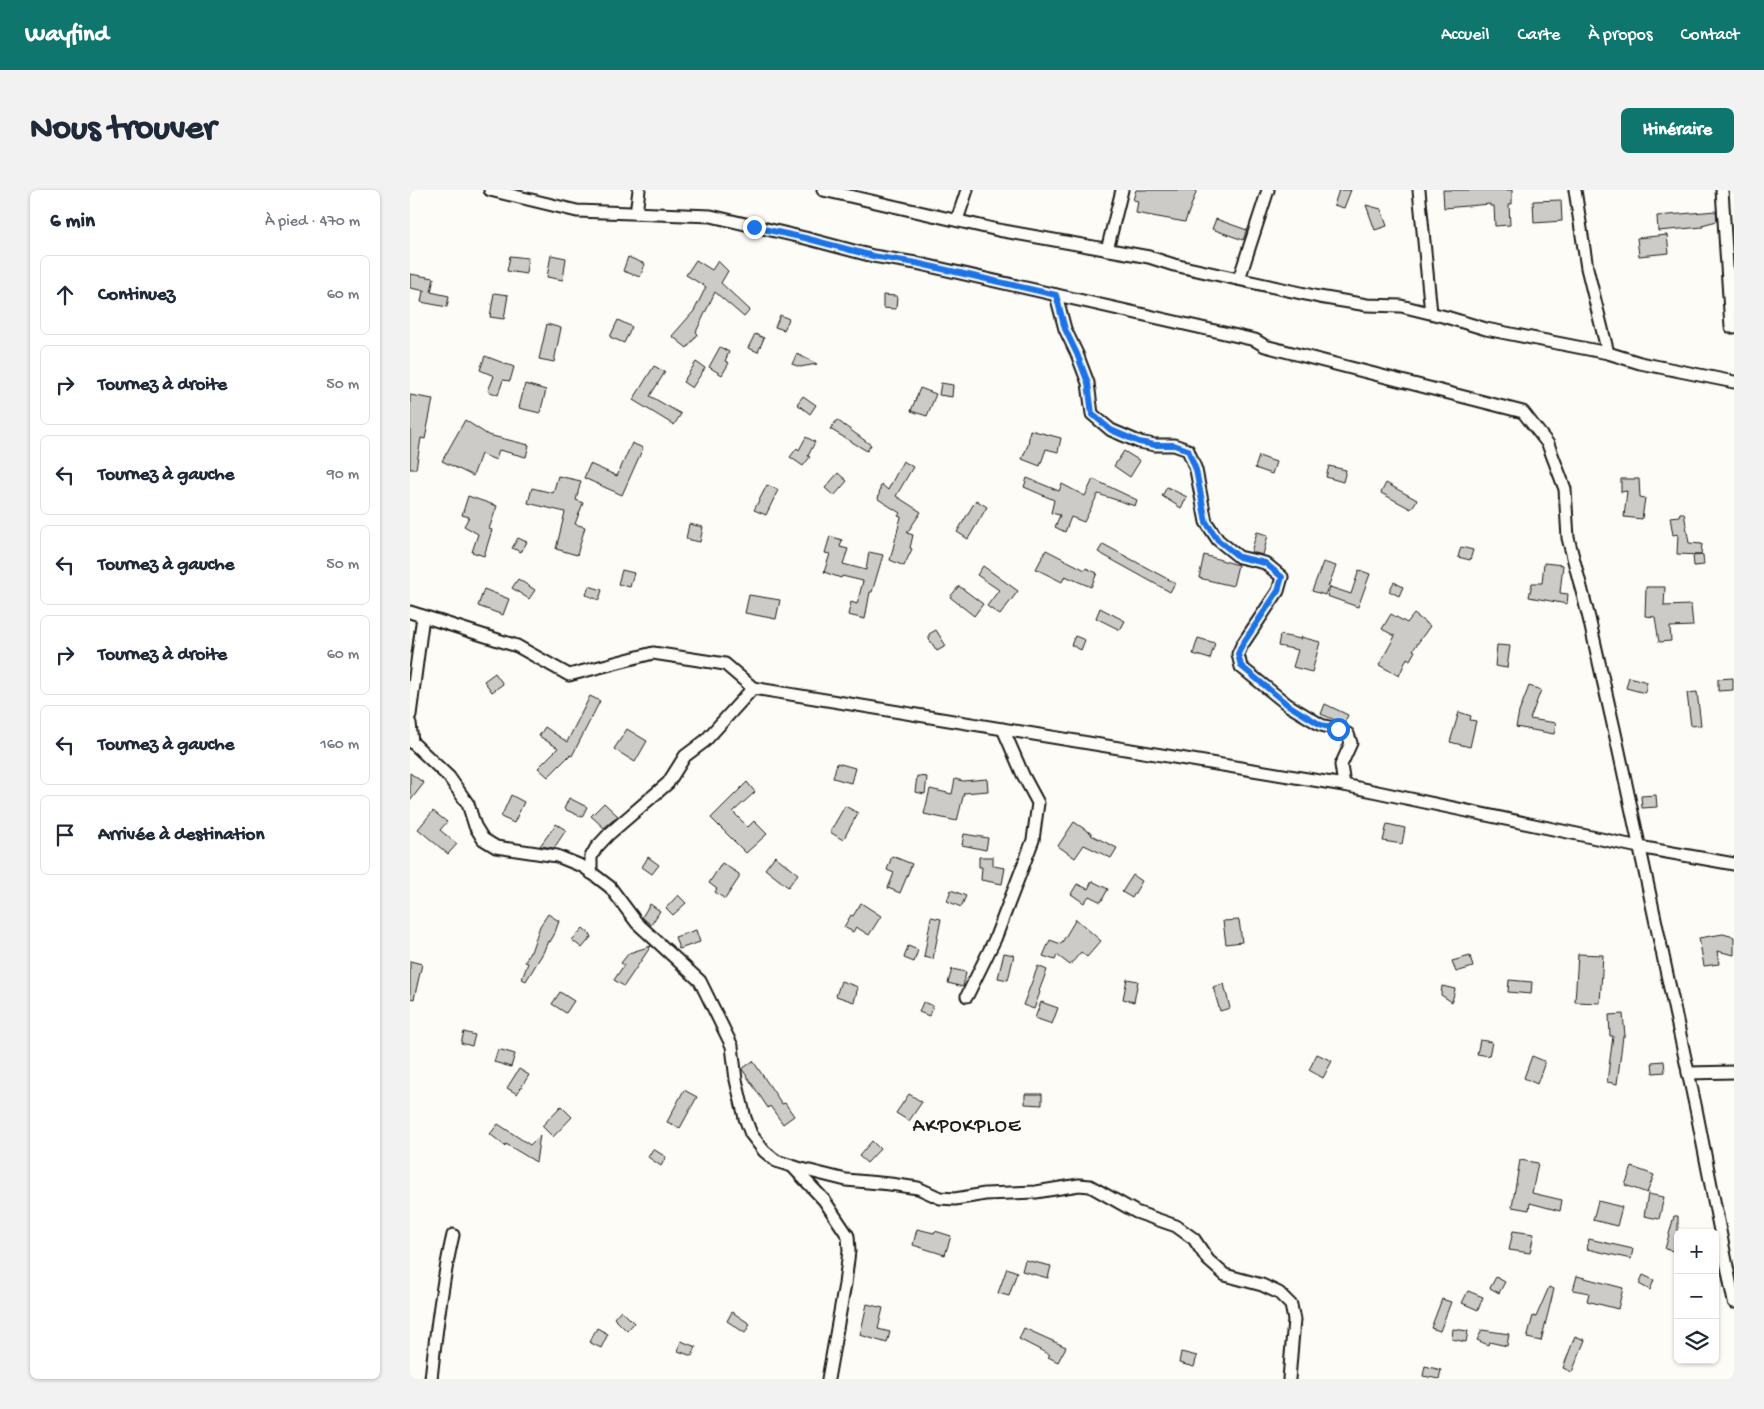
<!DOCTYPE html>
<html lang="fr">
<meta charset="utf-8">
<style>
body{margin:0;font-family:"Gochi Hand",sans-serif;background:#f2f2f3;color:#1f2937}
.controls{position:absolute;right:15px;bottom:15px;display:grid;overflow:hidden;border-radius:8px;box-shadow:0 1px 4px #0004}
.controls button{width:45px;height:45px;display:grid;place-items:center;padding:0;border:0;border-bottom:1px solid #e0e1e3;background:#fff;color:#1f2937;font:25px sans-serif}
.stop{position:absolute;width:15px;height:15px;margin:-11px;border:4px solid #1a73e8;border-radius:50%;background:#fff}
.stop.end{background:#1a73e8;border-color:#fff;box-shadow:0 1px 5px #0008}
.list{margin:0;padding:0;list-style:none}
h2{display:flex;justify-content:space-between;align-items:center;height:65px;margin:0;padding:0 20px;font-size:21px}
h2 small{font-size:16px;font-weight:400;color:#747a83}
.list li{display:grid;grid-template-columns:32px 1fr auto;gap:15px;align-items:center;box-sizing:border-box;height:80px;margin:0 10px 10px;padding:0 10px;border:1px solid #e0e1e3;border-radius:8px}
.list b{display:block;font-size:19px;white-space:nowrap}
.list em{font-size:16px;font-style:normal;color:#747a83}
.icon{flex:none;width:28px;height:28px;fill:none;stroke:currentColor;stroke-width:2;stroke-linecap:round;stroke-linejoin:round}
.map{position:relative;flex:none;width:1324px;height:1189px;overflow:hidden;border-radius:8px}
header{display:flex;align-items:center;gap:30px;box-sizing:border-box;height:70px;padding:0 25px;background:#0f766e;color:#fff}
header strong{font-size:24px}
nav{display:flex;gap:28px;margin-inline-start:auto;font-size:18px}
.intro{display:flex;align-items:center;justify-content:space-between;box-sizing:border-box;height:120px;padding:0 30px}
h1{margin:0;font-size:35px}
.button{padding:12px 22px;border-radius:8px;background:#0f766e;color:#fff;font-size:18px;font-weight:700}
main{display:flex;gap:30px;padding:0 30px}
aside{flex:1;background:#fff;border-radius:8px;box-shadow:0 1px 4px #0004}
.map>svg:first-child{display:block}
.building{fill:#cccbc8;stroke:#1c1c1c}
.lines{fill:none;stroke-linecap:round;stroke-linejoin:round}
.street-casing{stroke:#1c1c1c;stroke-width:15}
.street{stroke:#fdfcf7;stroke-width:11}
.route{stroke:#1a73e8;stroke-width:6}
.labels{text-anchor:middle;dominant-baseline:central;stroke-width:5;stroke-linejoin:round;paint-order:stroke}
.quarter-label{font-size:20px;letter-spacing:1px;fill:#1c1c1c;stroke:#fdfcf7}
</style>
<header>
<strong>Wayfind</strong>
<nav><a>Accueil</a><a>Carte</a><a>À propos</a><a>Contact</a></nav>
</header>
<div class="intro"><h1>Nous trouver</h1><a class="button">Itinéraire</a></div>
<main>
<aside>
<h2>6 min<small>À pied · 470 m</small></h2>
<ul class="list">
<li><svg class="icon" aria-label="ahead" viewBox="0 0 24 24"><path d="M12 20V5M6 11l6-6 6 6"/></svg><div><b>Continuez</b></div><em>60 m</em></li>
<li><svg class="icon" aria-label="right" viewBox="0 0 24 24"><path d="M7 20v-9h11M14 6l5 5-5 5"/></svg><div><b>Tournez à droite</b></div><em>50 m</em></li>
<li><svg class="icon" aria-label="left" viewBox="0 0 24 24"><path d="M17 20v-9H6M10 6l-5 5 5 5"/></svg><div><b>Tournez à gauche</b></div><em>90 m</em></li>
<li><svg class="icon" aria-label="left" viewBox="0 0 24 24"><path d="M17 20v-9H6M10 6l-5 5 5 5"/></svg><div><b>Tournez à gauche</b></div><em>50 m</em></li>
<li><svg class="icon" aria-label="right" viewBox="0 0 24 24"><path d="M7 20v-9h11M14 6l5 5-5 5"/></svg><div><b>Tournez à droite</b></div><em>60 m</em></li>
<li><svg class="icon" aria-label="left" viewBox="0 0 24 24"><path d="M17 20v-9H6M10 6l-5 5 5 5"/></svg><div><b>Tournez à gauche</b></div><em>160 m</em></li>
<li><svg class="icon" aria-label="arrive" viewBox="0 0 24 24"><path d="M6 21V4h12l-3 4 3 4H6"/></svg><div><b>Arrivée à destination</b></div></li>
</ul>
</aside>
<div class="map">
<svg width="1324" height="1189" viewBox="0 0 1324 1189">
<rect width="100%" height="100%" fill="#fdfcf7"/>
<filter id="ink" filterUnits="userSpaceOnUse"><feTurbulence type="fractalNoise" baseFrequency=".02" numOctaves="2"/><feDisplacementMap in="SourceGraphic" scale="10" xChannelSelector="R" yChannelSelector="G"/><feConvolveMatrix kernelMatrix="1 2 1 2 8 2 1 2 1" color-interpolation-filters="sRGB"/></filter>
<g filter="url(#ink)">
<g class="building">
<polygon points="726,0 787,0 775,32 726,23 728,11 723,10"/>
<polygon points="929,0 941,0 934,18 924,15"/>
<polygon points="1033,0 1102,0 1102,14 1099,14 1100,35 1085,36 1084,16 1080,16 1080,14 1034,18"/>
<polygon points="1151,10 1152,31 1124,33 1123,11"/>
<polygon points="956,15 971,19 977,36 965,40"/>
<polygon points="1306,21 1307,31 1292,35 1293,37 1248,41 1247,26"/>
<polygon points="806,29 837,40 833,50 802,39"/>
<polygon points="1257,45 1259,63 1229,66 1227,48"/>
<polygon points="141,65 156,68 153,90 137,87"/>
<polygon points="100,66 118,68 116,84 97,81"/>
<polygon points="218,67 235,74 230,87 213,81"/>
<polygon points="286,70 302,80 308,71 318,81 311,93 340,120 334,127 305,102 286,142 288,144 277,158 262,146 284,121 296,97 276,85"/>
<polygon points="0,84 24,88 21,102 39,106 37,117 11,112 13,101 16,101 0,98"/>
<polygon points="84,103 98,105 94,129 80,127"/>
<polygon points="473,105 487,106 486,119 473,118"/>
<polygon points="370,125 379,129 374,140 365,137"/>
<polygon points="208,130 222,137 214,153 200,147"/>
<polygon points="137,134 151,138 144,172 129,169"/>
<polygon points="345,144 354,148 348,162 338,158"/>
<polygon points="310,157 319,162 315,171 319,173 312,185 299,177"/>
<polygon points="387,164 407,174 390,177 382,174"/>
<polygon points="75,166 104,177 100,191 93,190 88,205 78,201 84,186 70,180"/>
<polygon points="286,172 295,178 282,198 273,192"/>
<polygon points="244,176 255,182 240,206 271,224 264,235 223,210"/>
<polygon points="531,193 543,195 542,207 529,205"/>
<polygon points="115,194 136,200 130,223 109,218"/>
<polygon points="510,198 526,204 517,226 501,221"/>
<polygon points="0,205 23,209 15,249 11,248 6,279 0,279"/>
<polygon points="393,206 406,215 400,224 387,214"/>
<polygon points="55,230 78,245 119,255 116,267 89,260 86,270 71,264 63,286 32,271"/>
<polygon points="427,230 461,255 457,261 420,239"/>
<polygon points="620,240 651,248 648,262 636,259 630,276 612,269 618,255"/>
<polygon points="396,247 405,252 398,266 400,267 393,276 380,267 387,258 389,260"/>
<polygon points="222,253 233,258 212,305 174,288 180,274 207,286"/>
<polygon points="714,261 730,271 720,287 704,276"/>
<polygon points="849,266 866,272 862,284 845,278"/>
<polygon points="493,271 503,277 486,306 511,322 497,343 503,345 500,358 502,359 494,376 480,370 491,327 488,326 490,323 468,309 471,294 478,300"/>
<polygon points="919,276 936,280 933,292 916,287"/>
<polygon points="428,283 437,291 424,306 415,298"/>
<polygon points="148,286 171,291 166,310 173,313 165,334 175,337 167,365 146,359 155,322 118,313 122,298 143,303"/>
<polygon points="617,288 649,301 652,294 675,306 683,289 727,310 725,316 688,304 674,332 661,327 655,342 645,337 650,325 641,323 644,310 614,297"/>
<polygon points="1211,289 1229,289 1230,307 1235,308 1232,329 1214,327 1217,301 1211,302"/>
<polygon points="976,293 1007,310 1001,319 971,303"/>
<polygon points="357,295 368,300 356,325 344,320"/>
<polygon points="757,297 777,307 771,318 752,306"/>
<polygon points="58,306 87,316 79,339 82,340 74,366 62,362 68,344 54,336 59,327 52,325"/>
<polygon points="566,310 577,317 558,349 547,342"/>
<polygon points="1270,323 1274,323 1279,353 1292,354 1291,365 1267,364 1268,344 1263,345 1260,327 1269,326"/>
<polygon points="279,334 293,337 290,352 276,349"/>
<polygon points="847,342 858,345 853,365 841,362"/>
<polygon points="420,346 432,350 430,357 438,359 433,374 456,380 459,362 473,365 462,402 460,402 455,429 438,425 441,412 447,414 453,391 432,386 431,388 414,382 420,364 415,363"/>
<polygon points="108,348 117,352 111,362 102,358"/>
<polygon points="693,354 765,393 760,402 688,362"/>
<polygon points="1051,357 1063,360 1060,370 1048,367"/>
<polygon points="636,360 675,380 676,378 687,383 681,397 655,386 652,392 626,379"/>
<polygon points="794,365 828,375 823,396 789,388"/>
<polygon points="1293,365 1294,375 1284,376 1283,366"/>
<polygon points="913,372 926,376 915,405 902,401"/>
<polygon points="1134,373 1153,375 1150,403 1158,404 1157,414 1119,407 1122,393 1132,393"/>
<polygon points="573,376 608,401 590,425 577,416 589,400 567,385"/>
<polygon points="212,380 224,383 220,397 208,394"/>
<polygon points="949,380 960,384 948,417 917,406 920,397 941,404"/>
<polygon points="108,389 125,400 119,409 102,398"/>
<polygon points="984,392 993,397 989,406 979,401"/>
<polygon points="179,396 192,400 189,410 176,405"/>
<polygon points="549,396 573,414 564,426 540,407"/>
<polygon points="1236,397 1255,397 1254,416 1281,415 1283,436 1260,437 1261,451 1249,452 1245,427 1235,426"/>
<polygon points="74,399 99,409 93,425 68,416"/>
<polygon points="339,405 370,410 366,429 335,423"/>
<polygon points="690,418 715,431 710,440 686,428"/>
<polygon points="981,424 997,433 1004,424 1020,436 1003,460 1005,461 1000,470 997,468 989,486 969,475 985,446 972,439"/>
<polygon points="526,440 536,456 527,461 519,449 519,444"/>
<polygon points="870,445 891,449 891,447 910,452 902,482 883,477 888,460 868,456"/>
<polygon points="665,446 675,450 671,460 661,455"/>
<polygon points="788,448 805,453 800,469 783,464"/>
<polygon points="1087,455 1100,456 1097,478 1085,476"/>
<polygon points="85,483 93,494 82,502 74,491"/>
<polygon points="1219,487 1237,492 1235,503 1216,498"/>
<polygon points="1323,488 1323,500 1308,501 1308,489"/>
<polygon points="1119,496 1131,500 1120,529 1146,533 1144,544 1106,537 1109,522"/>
<polygon points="1287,502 1291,535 1281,536 1277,503"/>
<polygon points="180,506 190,511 162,566 160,565 138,587 128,578 148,558 129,546 135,537 157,552"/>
<polygon points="915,514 938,525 934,534 911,524"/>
<polygon points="1049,522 1061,526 1060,530 1066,531 1060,557 1040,552"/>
<polygon points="217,539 237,551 225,572 204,559"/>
<polygon points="427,573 445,578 441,593 423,588"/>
<polygon points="0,583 14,593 0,611"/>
<polygon points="507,586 517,587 515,604 505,602"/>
<polygon points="545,589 553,591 577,589 578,601 554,603 547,631 514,624 520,599 542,604"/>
<polygon points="337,592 345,602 323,622 338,637 344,631 357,644 336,663 301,628"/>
<polygon points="101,605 114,612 104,633 91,627"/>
<polygon points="1246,605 1247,617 1232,618 1231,606"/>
<polygon points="159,608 177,617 172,627 154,619"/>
<polygon points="194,613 208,626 194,638 181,626"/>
<polygon points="435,616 448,623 433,650 420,642"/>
<polygon points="23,621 37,632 30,640 47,654 38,664 8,639"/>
<polygon points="664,632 682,644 681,645 707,658 701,668 674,655 665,668 648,656"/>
<polygon points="146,634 156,640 144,658 130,656"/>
<polygon points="977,634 995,638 992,654 973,651"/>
<polygon points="554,644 578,648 576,660 552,655"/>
<polygon points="365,666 388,684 378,697 355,679"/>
<polygon points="482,666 502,674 490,703 478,698 484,683 477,680"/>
<polygon points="238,667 249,675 242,684 232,677"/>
<polygon points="569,667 583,667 583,676 595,678 592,694 571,690 572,677 569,677"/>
<polygon points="312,673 329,684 329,688 315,709 305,702 307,699 299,693"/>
<polygon points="723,685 732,691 722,708 712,702"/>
<polygon points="682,691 698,699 691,712 679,706 674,713 661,704 667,694 678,699"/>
<polygon points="541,700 556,706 551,717 537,711"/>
<polygon points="268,705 276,713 263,725 256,718"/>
<polygon points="451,713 471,726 459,745 446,737 443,742 434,737 441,725 443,726"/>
<polygon points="240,714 250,721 241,735 232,727"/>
<polygon points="138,724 149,731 144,745 140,752 138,751 133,763 116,791 112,789 118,773 115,772 120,762 121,762 130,736"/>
<polygon points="521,727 531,729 523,769 514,767"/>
<polygon points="666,729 691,751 677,767 671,762 660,775 647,765 645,770 633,766 640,750 651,754"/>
<polygon points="829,730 832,752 816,754 813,731"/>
<polygon points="173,738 182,746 172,758 162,750"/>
<polygon points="286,740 290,752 269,759 265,747"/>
<polygon points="1313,744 1324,747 1324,765 1307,761 1309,774 1294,776 1289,748"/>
<polygon points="241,756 214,796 204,790 214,775 211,773 219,763"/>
<polygon points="498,756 508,760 504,772 494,768"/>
<polygon points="594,763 604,765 598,790 588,788"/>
<polygon points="1168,764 1193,765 1190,813 1165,812"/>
<polygon points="1060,766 1063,777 1046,782 1042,771"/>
<polygon points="0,771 12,774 4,809 0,808"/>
<polygon points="628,776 637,780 629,801 630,802 624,819 613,815"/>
<polygon points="542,779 556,782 553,797 538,793"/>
<polygon points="717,789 728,791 724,812 713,809"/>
<polygon points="1099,790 1122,792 1121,804 1098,802"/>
<polygon points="431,791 448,797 444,812 426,806"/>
<polygon points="814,794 820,818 810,821 803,797"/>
<polygon points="1032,796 1045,799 1042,812 1031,805"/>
<polygon points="150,802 164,811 156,823 142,814"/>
<polygon points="513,812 523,816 519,826 509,822"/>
<polygon points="631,812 648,818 642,834 625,828"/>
<polygon points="1213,824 1215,846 1213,846 1207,894 1197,892 1203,846 1200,846 1199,825"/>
<polygon points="54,842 65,845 62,856 51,853"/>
<polygon points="1070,850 1082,852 1079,866 1067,864"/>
<polygon points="88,859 105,864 101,877 84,872"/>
<polygon points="907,864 922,871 913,888 899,880"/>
<polygon points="1122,866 1134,871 1134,875 1127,894 1114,888"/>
<polygon points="343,871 372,914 375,913 384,926 373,934 360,916 358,918 332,879"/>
<polygon points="1254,871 1255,882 1243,883 1242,872"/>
<polygon points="109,879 119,885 107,904 97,898"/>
<polygon points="274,900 287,907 270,938 257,932"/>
<polygon points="499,904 512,912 499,931 486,923"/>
<polygon points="615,904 632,904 632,915 615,914"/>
<polygon points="151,916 162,927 143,947 132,936"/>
<polygon points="88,934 120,955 130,945 126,972 96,954 95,956 80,944"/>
<polygon points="462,951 470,959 457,973 449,966"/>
<polygon points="243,959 256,967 251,976 238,967"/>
<polygon points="1110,970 1128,973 1122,1003 1152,1010 1150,1021 1120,1013 1119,1020 1102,1017"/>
<polygon points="1222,977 1244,985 1237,1003 1215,995"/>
<polygon points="1238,1004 1254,1007 1249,1029 1234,1026"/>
<polygon points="1188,1011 1212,1017 1207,1036 1183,1030"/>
<polygon points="1264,1026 1268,1026 1268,1062 1255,1059"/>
<polygon points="507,1039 524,1043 525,1041 541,1046 535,1065 503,1055"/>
<polygon points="1103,1041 1124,1044 1120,1063 1099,1060"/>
<polygon points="1179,1049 1223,1059 1221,1069 1177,1059"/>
<polygon points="615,1070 641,1076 638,1088 612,1081"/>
<polygon points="597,1078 607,1082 599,1106 588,1103"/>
<polygon points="1233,1085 1244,1090 1240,1100 1229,1094"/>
<polygon points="1167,1086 1213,1098 1208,1119 1177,1111 1179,1103 1163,1100"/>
<polygon points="1086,1087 1095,1092 1089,1103 1080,1098"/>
<polygon points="1139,1097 1144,1099 1131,1151 1117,1148 1123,1126 1126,1127"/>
<polygon points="1058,1101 1073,1107 1068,1120 1052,1113"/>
<polygon points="1032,1109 1041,1112 1030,1141 1021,1138"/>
<polygon points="457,1114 473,1118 468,1139 480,1142 477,1153 450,1145"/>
<polygon points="211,1120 224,1133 217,1141 204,1128"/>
<polygon points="322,1122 340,1134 335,1143 317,1131"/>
<polygon points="187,1138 198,1144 191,1158 179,1152"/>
<polygon points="614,1138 656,1157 648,1172 638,1167 640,1165 609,1149"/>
<polygon points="1043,1139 1058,1141 1056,1152 1042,1149"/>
<polygon points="1072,1140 1099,1144 1097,1156 1079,1152 1078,1155 1067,1150"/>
<polygon points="1165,1146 1175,1150 1162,1182 1153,1178"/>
<polygon points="271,1151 286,1157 282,1166 268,1161"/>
<polygon points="771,1162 787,1166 784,1177 769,1173"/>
<polygon points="1015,1176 1031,1180 1029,1189 1013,1186"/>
</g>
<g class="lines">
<defs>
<g id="street">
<polyline points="80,0 167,21 301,26 395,48 463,66 506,73 845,150 855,156 1113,222 1138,254 1155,299 1158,348 1179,428 1205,543 1286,919 1324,1112"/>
<polyline points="413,0 588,40 739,67 764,75 909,107 957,115 991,116 1036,127 1076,139 1198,163 1230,173 1324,192"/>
<polyline points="1009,0 1021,123"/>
<polyline points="1165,0 1177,78 1198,163"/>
<polyline points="1312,0 1321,137 1324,137"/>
<polyline points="226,23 229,0"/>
<polyline points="547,30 557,0"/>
<polyline points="697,60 712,0"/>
<polyline points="829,89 858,0"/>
<polyline points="646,105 655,139 667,164 678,193 682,224 701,240 729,252 745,255 764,255 778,260 786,280 796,332 808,350 829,367 855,373 872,387 868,401 832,455 828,464 831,477 878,515 911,535 927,539 938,544 941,553 931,575 934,595"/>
<polyline points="0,422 107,456 159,485 243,463 315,474 343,498 934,595 1229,657 1324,674"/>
<polyline points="0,525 13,426"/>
<polyline points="0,533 2,552 39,587 58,614 65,636 73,649 86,657 147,666 174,677 200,697 227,733 290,791 322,856 326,890 335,928 341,944 354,961 366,971 388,978 436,990 480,994 508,998 530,1008 545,1009 575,1004 626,1002 669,995 680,996 726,1022 766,1036 784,1049 798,1070 815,1085 852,1095 869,1103 881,1115 884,1130 879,1189"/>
<polyline points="181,683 181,667 186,658 199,644 258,593 275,566 295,551 343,498"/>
<polyline points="557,806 585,749 623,650 628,613 613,585 593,539"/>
<polyline points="1278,883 1324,882"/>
<polyline points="384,978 414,1010 438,1046 439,1061 435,1094 418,1189"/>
<path d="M21,1189C26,1141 32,1092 43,1045"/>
</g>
</defs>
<use href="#street" class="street-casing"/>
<use href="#street" class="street"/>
</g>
</g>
<g class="lines" filter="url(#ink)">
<polyline class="route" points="344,37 395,48 463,66 506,73 646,105 655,139 667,164 678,193 682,224 701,240 729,252 745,255 764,255 778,260 786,280 796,332 808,350 829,367 855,373 872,387 868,401 832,455 828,464 831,476 878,515 911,535 928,539"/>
</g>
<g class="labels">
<g class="quarter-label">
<text x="557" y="937">AKPOKPLOE</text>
</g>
</g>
</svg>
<div class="controls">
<button>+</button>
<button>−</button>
<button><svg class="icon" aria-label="layers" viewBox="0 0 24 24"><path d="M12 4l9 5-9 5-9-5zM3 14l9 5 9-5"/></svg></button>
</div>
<div class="stop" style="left:928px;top:539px"></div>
<div class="stop end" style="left:344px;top:37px"></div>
</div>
</main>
